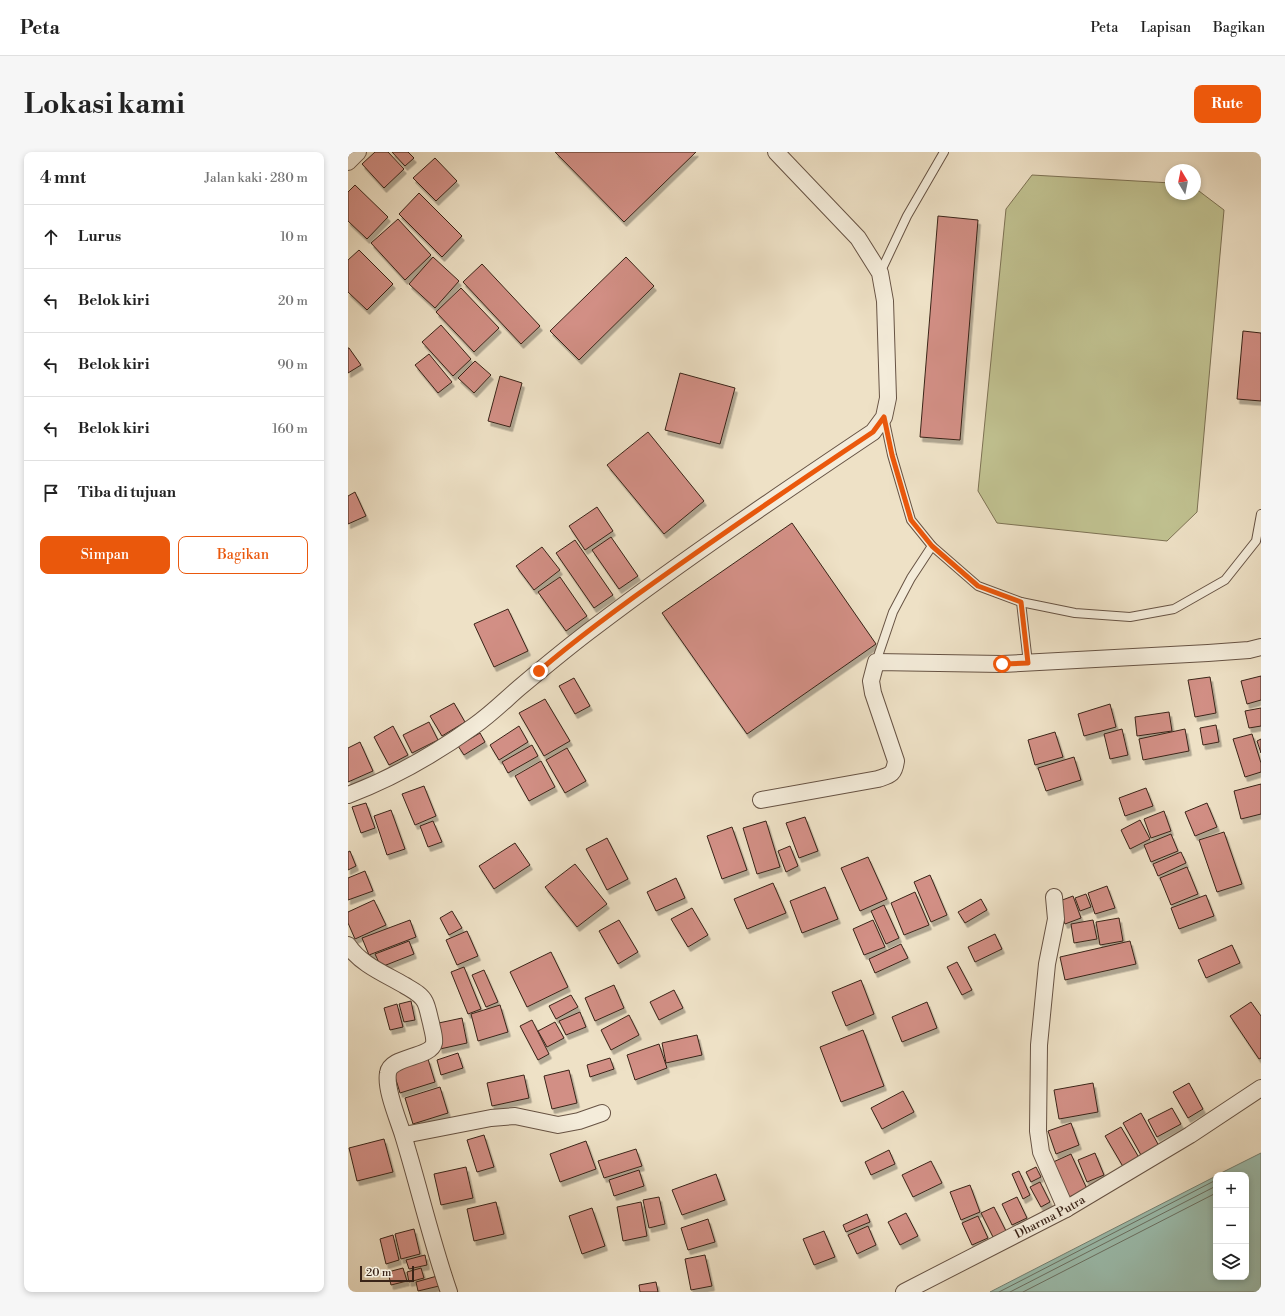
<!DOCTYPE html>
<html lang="id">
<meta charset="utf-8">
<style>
body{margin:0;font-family:"Libre Bodoni",serif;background:#f6f6f6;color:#222}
.controls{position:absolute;right:12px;bottom:12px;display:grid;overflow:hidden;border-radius:8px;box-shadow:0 2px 6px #0003}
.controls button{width:36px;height:36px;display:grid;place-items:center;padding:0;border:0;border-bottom:1px solid #e0e0e0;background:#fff;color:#222;font:20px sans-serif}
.compass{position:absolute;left:817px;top:12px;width:36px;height:36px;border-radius:50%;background:#fff;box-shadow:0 2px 6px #0003;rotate:350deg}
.scale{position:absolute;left:12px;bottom:10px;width:54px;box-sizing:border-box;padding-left:4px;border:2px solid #3a2418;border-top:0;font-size:11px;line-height:14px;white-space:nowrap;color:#3a2418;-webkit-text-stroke:3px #f4ecda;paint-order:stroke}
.stop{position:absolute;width:12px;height:12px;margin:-9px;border:3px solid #ea580c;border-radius:50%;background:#fff}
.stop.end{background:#ea580c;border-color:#fff;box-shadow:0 1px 4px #0008}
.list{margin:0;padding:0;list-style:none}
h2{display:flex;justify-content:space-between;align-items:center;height:52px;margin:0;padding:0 16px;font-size:17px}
h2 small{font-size:13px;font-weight:400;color:#767676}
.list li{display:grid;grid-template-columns:26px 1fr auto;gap:12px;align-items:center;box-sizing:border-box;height:64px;padding:0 16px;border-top:1px solid #e0e0e0}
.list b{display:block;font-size:15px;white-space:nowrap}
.list em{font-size:13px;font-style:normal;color:#767676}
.actions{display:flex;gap:8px;padding:12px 16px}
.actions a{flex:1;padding:9px 0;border:1px solid #ea580c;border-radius:8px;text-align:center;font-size:14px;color:#ea580c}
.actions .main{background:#ea580c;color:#fff}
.icon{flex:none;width:22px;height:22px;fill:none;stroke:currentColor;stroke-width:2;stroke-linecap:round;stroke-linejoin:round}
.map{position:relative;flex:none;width:913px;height:1140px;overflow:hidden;border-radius:8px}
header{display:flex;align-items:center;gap:24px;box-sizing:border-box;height:56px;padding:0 20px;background:#fff;border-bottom:1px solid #e0e0e0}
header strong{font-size:19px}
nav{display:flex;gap:22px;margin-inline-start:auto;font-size:14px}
.intro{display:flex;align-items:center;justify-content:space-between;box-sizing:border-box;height:96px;padding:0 24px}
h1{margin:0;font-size:28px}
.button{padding:10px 18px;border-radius:8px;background:#ea580c;color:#fff;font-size:14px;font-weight:700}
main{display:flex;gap:24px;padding:0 24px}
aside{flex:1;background:#fff;border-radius:8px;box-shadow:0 2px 6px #0003}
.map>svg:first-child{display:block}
.green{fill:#c0c190;stroke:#7d7254}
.water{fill:#9bbeaf;stroke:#748073}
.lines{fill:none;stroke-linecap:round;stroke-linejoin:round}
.shore{stroke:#6a7164;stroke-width:1}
.building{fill:#d28f85;stroke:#3a2418;filter:url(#shadow)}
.lane-casing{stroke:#675344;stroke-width:10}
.street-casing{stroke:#675344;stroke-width:18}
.lane{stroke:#f4ecda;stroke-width:8}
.street{stroke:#f4ecda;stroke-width:16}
.route{stroke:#ea580c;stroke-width:5}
.labels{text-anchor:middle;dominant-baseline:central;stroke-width:3.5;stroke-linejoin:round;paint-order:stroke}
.street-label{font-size:12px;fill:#3a2418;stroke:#f4ecda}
</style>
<header>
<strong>Peta</strong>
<nav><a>Peta</a><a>Lapisan</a><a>Bagikan</a></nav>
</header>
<div class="intro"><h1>Lokasi kami</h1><a class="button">Rute</a></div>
<main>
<aside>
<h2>4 mnt<small>Jalan kaki · 280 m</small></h2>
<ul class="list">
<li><svg class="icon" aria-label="ahead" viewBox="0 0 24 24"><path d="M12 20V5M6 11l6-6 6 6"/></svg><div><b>Lurus</b></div><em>10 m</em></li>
<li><svg class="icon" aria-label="left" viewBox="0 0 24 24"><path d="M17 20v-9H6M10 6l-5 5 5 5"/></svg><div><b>Belok kiri</b></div><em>20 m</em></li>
<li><svg class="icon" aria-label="left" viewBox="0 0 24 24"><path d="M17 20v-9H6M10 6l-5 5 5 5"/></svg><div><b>Belok kiri</b></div><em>90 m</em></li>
<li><svg class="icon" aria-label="left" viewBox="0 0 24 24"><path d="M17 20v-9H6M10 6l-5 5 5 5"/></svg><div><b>Belok kiri</b></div><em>160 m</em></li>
<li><svg class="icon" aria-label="arrive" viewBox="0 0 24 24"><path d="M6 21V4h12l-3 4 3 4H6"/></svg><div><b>Tiba di tujuan</b></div></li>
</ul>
<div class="actions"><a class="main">Simpan</a><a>Bagikan</a></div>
</aside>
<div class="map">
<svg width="913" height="1140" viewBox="0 0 913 1140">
<defs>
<filter id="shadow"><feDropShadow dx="2.5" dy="4.5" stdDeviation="0" flood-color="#0004"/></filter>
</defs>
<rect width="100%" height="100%" fill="#eee1c6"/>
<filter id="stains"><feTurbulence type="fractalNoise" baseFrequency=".005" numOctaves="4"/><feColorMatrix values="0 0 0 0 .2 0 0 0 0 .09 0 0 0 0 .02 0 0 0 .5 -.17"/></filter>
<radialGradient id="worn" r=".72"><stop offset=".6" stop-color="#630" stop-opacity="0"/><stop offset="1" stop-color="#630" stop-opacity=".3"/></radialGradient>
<polygon class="green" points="684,23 823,31 823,42 847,42 847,36 876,58 849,360 819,389 649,371 630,339 658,57"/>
<polygon class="water" points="913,1001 913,1140 642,1140 868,1024 868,1125 898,1125 898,1023 869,1023"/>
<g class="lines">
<g class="shore">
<polyline points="651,1140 868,1028"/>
<polyline points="662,1140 868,1034"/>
<polyline points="675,1140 868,1041"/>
</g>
</g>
<g class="building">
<polygon points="27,0 40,0 56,17 36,36 14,12"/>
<polygon points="44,0 60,0 66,6 57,14"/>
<polygon points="207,0 348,0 276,70"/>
<polygon points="87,6 109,29 88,49 65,26"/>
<polygon points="7,33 40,65 19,87 0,69 0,40"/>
<polygon points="71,41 114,84 94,105 51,62"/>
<polygon points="590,64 630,68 612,288 572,285"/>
<polygon points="50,67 83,103 57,128 23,91"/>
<polygon points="11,98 45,132 19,158 0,140 0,108"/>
<polygon points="85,105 111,129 87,156 61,132"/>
<polygon points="278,105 306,134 231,208 202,179"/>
<polygon points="134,112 192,174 173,192 115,130"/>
<polygon points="113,136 151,176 126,200 88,160"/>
<polygon points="93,173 123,207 105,224 74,190"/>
<polygon points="895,179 913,181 913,249 889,247"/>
<polygon points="0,196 1,196 13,213 0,221"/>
<polygon points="81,202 104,230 90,241 67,213"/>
<polygon points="127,209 143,223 126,241 110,226"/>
<polygon points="332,221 387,236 372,292 317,278"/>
<polygon points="152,224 174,231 162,275 140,269"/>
<polygon points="300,280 356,349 316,382 259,313"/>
<polygon points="7,340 18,364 0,372 0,344"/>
<polygon points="249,355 265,379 237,398 221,374"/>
<polygon points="444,371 528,492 399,582 314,461"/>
<polygon points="263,385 290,424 271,437 244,398"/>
<polygon points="227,388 265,443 246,456 208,401"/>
<polygon points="194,395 212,418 186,438 168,414"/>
<polygon points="212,425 239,464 218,479 190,440"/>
<polygon points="160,457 180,499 146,515 126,472"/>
<polygon points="913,524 913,548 899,552 893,529"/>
<polygon points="862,525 868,561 847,565 840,528"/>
<polygon points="226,526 242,554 227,562 211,534"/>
<polygon points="197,547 222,589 196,604 171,561"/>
<polygon points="106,551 117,570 94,584 82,564"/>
<polygon points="762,552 768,575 736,584 730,562"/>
<polygon points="913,556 913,574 901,576 897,559"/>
<polygon points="821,560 824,579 789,584 787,565"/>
<polygon points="81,570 90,588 64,601 55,583"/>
<polygon points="868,573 871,590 855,593 852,576"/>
<polygon points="45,574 60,603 41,613 26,585"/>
<polygon points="171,574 180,590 151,608 142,593"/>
<polygon points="774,577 780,603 762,607 756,582"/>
<polygon points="837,577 841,599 795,608 791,587"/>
<polygon points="707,580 715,605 687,613 680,588"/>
<polygon points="132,581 137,590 116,603 110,594"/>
<polygon points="904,582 913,611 913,620 897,625 885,587"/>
<polygon points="913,587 913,601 909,589"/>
<polygon points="12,590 25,619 0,630 0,596"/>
<polygon points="184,593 190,604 160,621 154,610"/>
<polygon points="219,596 238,629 217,641 198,608"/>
<polygon points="726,605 733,628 698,639 690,616"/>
<polygon points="193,609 207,635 181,649 167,624"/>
<polygon points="913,632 913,662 893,667 886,639"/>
<polygon points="76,634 88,664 67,673 54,642"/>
<polygon points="798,636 805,654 777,664 771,646"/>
<polygon points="18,651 27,676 13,681 4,655"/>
<polygon points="859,651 869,675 847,684 837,660"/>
<polygon points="43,658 57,697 39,703 26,664"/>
<polygon points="816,659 823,679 803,686 796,667"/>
<polygon points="457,665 470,699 451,706 438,671"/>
<polygon points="792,668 802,687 782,697 773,678"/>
<polygon points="85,669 94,690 80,695 72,674"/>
<polygon points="418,669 432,715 409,722 395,676"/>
<polygon points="384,675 399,718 374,727 359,684"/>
<polygon points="876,680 894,732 869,740 851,688"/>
<polygon points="823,682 830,699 803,710 796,693"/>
<polygon points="259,686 280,727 259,738 238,697"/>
<polygon points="167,691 182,713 146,737 131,714"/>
<polygon points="442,694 450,714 438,720 430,699"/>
<polygon points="2,699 8,714 0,718 0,700"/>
<polygon points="833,700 838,711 810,724 805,712"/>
<polygon points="520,705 539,747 512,759 493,716"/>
<polygon points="227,712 259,752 229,775 197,735"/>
<polygon points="839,715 850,742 823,753 812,726"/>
<polygon points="17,719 25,739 0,748 0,726"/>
<polygon points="582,723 599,763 583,770 566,730"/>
<polygon points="328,726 337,746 308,759 299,740"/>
<polygon points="425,731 438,761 399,777 386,747"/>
<polygon points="759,734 767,756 747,762 740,741"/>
<polygon points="477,735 490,767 454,781 442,749"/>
<polygon points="567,740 581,773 556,783 543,751"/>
<polygon points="738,742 743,755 732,759 727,746"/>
<polygon points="858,743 866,764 831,777 823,756"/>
<polygon points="725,744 733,766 717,772 709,750"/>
<polygon points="633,747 639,758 617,771 610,760"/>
<polygon points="26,748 38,773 7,787 0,771 0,760"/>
<polygon points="536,753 551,786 538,792 523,759"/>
<polygon points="344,756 360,783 340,795 323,767"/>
<polygon points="104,759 114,776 101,783 92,766"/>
<polygon points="771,766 775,789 752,793 748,770"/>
<polygon points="62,768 68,785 21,803 14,786"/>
<polygon points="271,768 290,800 270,812 251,779"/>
<polygon points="525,768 537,795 516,803 505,777"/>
<polygon points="745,768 749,787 726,791 723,772"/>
<polygon points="119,779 130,804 109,813 98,788"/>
<polygon points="647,782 654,797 627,810 620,795"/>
<polygon points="61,789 66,802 33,815 27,802"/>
<polygon points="782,789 788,812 717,828 712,805"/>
<polygon points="553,792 560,806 527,821 521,807"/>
<polygon points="884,793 892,811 858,826 850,808"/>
<polygon points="203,800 220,835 179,855 162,820"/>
<polygon points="609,810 624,838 614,843 599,815"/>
<polygon points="116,815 133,857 120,862 103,820"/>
<polygon points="136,818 150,850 138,855 124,823"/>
<polygon points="513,828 526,862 498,874 484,840"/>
<polygon points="266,833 276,856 247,869 237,846"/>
<polygon points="326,838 335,856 311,868 302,850"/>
<polygon points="223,843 230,855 208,867 201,854"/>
<polygon points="63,849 67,868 56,870 51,852"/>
<polygon points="579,850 589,876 554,890 544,865"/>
<polygon points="903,850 913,864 913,906 911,907 882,864"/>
<polygon points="49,852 55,875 42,878 36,856"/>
<polygon points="152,853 160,880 130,889 123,862"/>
<polygon points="232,860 238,875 218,883 211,869"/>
<polygon points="281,863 291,883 263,898 253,878"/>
<polygon points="114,866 119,891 92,897 86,872"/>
<polygon points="184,868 201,902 190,908 172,874"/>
<polygon points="207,870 216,886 199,895 190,879"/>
<polygon points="515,878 536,934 493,950 472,895"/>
<polygon points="349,883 354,903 318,911 314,891"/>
<polygon points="311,892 319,916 287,928 279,903"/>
<polygon points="110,901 115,916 93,923 89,908"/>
<polygon points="262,906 266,917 242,925 239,913"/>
<polygon points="80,907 87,930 52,941 45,918"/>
<polygon points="221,918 229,951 204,957 196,924"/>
<polygon points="176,923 181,946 144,954 139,931"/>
<polygon points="745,931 750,960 711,967 706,938"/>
<polygon points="841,931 855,957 840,966 825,940"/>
<polygon points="92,935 100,961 65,972 57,946"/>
<polygon points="555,939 566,960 534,977 523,956"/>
<polygon points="824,956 833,972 809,985 800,968"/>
<polygon points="793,961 811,994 793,1003 775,971"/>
<polygon points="723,971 731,993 708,1002 700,979"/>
<polygon points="773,975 793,1009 777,1018 757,984"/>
<polygon points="136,983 146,1015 129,1020 119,988"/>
<polygon points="36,987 45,1020 9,1029 1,996"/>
<polygon points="238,989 248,1017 212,1030 202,1002"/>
<polygon points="288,997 294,1014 256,1026 250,1009"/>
<polygon points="541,998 547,1012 523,1023 517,1010"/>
<polygon points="747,1001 756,1023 739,1030 730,1008"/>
<polygon points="723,1002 739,1037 719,1046 703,1011"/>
<polygon points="583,1009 594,1031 565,1045 554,1023"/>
<polygon points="118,1015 125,1046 93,1053 86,1022"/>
<polygon points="688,1015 693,1025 683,1030 678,1020"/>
<polygon points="291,1018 296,1034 266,1044 261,1028"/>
<polygon points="671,1019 682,1043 675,1047 664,1022"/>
<polygon points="368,1022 377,1048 334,1063 324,1038"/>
<polygon points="692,1030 702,1050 693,1055 682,1035"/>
<polygon points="622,1033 632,1060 613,1068 602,1040"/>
<polygon points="311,1045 317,1072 301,1076 295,1048"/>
<polygon points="669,1045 679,1066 664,1073 654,1052"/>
<polygon points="148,1050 156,1082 126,1089 119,1057"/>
<polygon points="293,1050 299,1084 275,1089 269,1055"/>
<polygon points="646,1055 658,1079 645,1085 633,1061"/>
<polygon points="244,1056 257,1094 234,1102 221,1064"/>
<polygon points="558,1061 570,1084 552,1093 540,1070"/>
<polygon points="519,1062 522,1070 498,1080 495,1073"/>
<polygon points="630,1064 640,1086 624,1093 614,1071"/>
<polygon points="360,1067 367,1090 340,1098 333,1076"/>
<polygon points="520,1074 528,1093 509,1102 500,1083"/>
<polygon points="66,1077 72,1102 53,1107 47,1082"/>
<polygon points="476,1079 487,1105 466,1113 455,1087"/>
<polygon points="45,1083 51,1108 38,1112 32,1087"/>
<polygon points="77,1103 79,1113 61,1117 58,1108"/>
<polygon points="357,1103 364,1134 343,1138 337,1107"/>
<polygon points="55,1116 59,1129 43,1133 40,1120"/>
<polygon points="73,1116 76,1126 61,1130 59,1120"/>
<polygon points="89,1124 91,1134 70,1139 68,1130"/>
<polygon points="308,1130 310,1140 292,1140 291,1133"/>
</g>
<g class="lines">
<defs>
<g id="lane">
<polyline points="532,121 559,64 596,0"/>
<polyline points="536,265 544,303 563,368 584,394 630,434 673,450 727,461 782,465 826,457 877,428 908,389 913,362"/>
<polyline points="673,450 680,511"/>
<polyline points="528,510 545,460 563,426 584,394"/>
</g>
<g id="street">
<polyline points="0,10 10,0"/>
<path d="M0,643C45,626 87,602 126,574C142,563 156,549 171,536C196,515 221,494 248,474C338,406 431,343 525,280L536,265L540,246L537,149L532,121L510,86L428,0"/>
<path d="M413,648L530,627C542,623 546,623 548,609L525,541L523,529L528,510L654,512L860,501L901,498L913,495"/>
<polyline points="706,745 708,767 699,812 691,893 690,979 693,1000 718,1057"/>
<path d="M0,793C12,812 37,822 56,833C64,838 73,842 77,850C80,856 81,864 83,871C84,877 87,885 86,891C83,906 42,904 40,921C37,937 50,967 55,983C71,1035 83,1088 101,1140"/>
<polyline points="56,983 143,966 167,964 210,973 231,969 254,961"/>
<path id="s1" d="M556,1140L718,1057L842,983L913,936"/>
</g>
</defs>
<use href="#lane" class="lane-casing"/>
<use href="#street" class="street-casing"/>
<use href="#lane" class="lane"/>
<use href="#street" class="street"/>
</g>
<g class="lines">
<path class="route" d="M191,519C234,482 281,448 328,415C393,369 459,324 525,280L536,265L544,303L563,368L584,394L630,434L673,450L680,511L654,512"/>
</g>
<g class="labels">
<g class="street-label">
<text stroke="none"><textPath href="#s1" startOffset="164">Dharma Putra</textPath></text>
</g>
</g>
<rect width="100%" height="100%" filter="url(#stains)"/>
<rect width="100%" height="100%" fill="url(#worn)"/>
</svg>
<div class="controls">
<button>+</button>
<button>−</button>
<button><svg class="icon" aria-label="layers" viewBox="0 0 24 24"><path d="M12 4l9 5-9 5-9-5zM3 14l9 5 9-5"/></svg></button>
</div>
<svg class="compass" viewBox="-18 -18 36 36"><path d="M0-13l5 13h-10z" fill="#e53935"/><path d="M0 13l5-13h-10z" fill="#767676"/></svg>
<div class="scale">20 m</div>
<div class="stop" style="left:654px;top:512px"></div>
<div class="stop end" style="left:191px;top:519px"></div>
</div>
</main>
